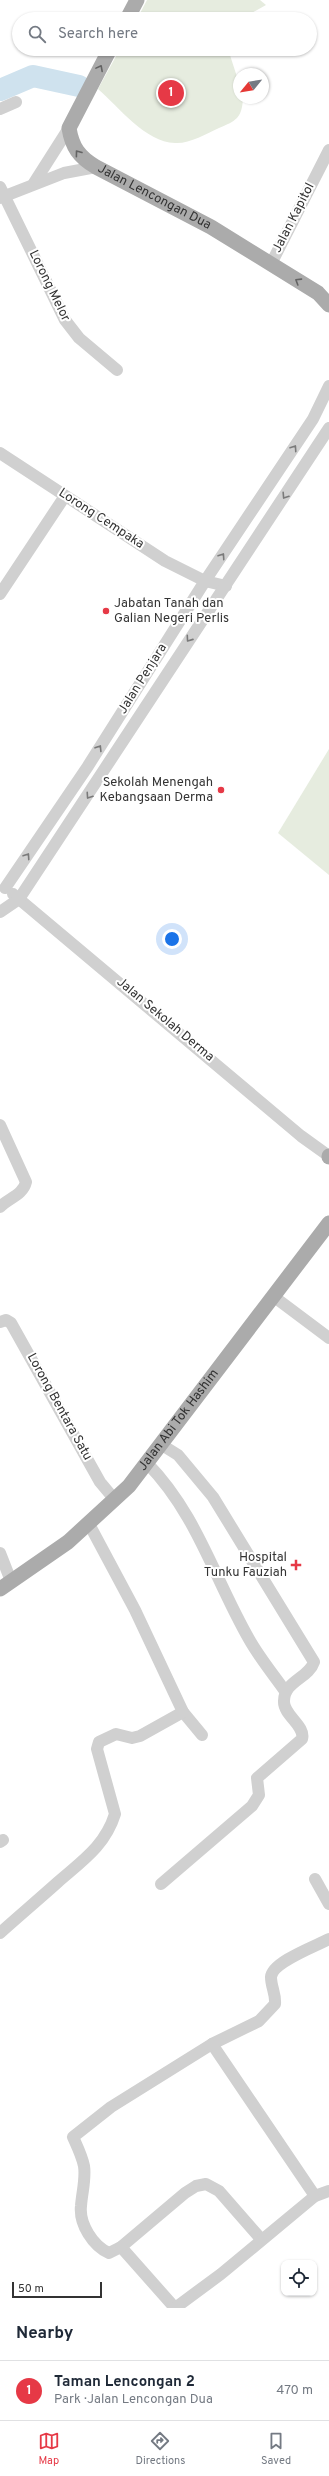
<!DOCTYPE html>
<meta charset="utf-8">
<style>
body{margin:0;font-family:Overpass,sans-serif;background:#f2f2f3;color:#1f2937}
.controls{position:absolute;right:12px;bottom:12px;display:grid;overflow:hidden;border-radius:8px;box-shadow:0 1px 3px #0004}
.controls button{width:36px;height:36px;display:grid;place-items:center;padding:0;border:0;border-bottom:1px solid #e0e1e3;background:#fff;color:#1f2937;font:20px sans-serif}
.compass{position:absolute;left:233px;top:68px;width:36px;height:36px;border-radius:50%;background:#fff;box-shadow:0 1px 3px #0004;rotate:240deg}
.scale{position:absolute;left:12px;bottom:10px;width:90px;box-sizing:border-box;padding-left:4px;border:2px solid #333;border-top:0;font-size:11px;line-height:14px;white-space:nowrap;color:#333;-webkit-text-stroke:3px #fff;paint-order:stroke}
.you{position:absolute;left:172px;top:939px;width:14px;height:14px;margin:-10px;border:3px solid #fff;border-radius:50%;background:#1a73e8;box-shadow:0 0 0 6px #1a73e833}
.badge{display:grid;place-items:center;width:26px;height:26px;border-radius:50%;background:#e63946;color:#fff;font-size:13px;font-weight:700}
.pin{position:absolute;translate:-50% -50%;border:2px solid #fff;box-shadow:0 1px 4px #0006}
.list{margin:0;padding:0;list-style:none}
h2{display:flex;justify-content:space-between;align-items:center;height:52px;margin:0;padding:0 16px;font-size:17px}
h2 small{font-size:13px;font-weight:400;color:#747a83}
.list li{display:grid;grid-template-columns:26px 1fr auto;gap:12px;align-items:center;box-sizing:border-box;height:60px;padding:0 16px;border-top:1px solid #e0e1e3}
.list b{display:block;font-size:15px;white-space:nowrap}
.list p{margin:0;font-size:13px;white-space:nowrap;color:#747a83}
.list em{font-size:13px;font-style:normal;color:#747a83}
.icon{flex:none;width:22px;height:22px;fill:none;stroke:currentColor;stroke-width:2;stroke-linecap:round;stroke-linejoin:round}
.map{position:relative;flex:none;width:329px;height:2308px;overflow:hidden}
.search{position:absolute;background:#fff;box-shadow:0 1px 3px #0004;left:12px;right:12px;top:12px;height:44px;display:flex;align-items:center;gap:10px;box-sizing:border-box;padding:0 14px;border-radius:22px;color:#747a83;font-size:15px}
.sheet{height:112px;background:#fff}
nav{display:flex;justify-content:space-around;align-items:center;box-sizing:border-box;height:56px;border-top:1px solid #e0e1e3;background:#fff;font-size:11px;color:#747a83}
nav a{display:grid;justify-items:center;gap:2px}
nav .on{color:#e63946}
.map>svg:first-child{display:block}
.green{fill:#e6ecdf}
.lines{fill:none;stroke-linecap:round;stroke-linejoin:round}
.river{stroke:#cfe2ee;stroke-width:22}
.minor{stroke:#d0d0d0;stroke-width:12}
.major{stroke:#ababab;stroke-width:15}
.oneway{stroke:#636363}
.oneway2{stroke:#7a7a7a}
.poi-dot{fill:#e63946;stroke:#fff;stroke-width:1.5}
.labels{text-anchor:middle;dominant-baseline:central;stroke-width:4;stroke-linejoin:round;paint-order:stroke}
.street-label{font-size:13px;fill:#333;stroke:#fff}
.poi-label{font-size:13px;fill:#333;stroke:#fff;text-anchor:end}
</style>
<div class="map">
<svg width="329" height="2308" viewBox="0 0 329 2308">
<rect width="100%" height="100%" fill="#fff"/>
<g class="green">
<polygon points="147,0 260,0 266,5 241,19 137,19"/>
<path d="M120,49H228L239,83V98H243C242,118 236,121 219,128C206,134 189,144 175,143C145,142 120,108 98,89Z"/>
<polygon points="329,749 329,875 278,833"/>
</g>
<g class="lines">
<polyline class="river" points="0,90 33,76 79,86"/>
<g class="minor">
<polyline points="0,109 16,102"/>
<polyline points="34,183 69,128"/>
<polyline points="0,187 65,320 79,338 117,370"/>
<polyline points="0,198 64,173 96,167"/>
<polyline points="271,264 329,150"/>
<polyline points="0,453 165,561 205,581 226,586"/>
<polyline points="0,594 65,496"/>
<polyline points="5,888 88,766 205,581 313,419 329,386"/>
<polyline points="13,894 301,1136 329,1156"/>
<polyline points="0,912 19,899 329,428"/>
<path d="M0,1125L26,1182C23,1195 9,1198 0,1207"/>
<polyline points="273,1296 329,1338"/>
<polyline points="0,1322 6,1320 11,1323 100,1482 115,1500"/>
<path d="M147,1463C197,1514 214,1578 249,1639C259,1657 273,1674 285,1691"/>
<polyline points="89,1524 135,1610 183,1712 202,1735"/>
<polyline points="0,1553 11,1581"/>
<polyline points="0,1842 3,1840"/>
<polyline points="315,1879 329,1904"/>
<path d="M161,1884L252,1806L259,1795L257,1778L302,1739C306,1726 283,1715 284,1701C284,1681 309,1678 314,1662L213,1497L178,1455L162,1445"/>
<path d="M0,1933C19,1916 39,1899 58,1882C82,1861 105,1846 115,1814L97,1749L99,1742L116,1734L132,1738L140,1736L183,1712"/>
<polyline points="212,2044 315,2196"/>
<path d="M121,2247L109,2253C93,2246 79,2224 81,2206C82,2192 86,2179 84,2166C82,2156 77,2146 73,2137L111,2107L212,2044L259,2021L275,2004C276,1994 271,1987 271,1977C272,1962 316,1946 329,1939"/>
<polyline points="175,2308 121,2247 185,2193 196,2186 206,2184 219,2191 261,2239"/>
<polyline points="175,2308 221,2274 315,2196 329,2191"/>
</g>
<g class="major">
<polyline points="127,19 137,0"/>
<path id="s1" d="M110,49L69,128C72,147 79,157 96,167L211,227L318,293L329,305"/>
<polyline points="329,1156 329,1157"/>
<path id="s2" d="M0,1589L68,1542L129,1486L329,1223"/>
</g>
</g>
<defs><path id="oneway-chevron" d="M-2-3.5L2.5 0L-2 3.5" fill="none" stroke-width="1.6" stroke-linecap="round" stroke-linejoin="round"/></defs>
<g class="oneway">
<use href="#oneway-chevron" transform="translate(100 68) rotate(-62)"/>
<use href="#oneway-chevron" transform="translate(78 153) rotate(-127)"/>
<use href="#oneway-chevron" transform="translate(298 281) rotate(-148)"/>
</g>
<g class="oneway2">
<use href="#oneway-chevron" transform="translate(294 448) rotate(-56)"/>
<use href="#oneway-chevron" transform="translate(285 496) rotate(123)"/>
<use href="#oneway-chevron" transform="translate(222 556) rotate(-56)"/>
<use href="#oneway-chevron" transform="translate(189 639) rotate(125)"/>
<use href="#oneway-chevron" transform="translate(99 748) rotate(-58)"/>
<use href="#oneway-chevron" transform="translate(89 796) rotate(124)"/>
<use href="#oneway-chevron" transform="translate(27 856) rotate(-56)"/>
</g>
<g class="poi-dot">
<circle cx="106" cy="611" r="4"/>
<circle cx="221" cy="790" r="4"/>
<path d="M294 1559h4v4h4v4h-4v4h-4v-4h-4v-4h4z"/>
</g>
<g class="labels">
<g class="street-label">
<text stroke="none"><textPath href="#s1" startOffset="204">Jalan Lencongan Dua</textPath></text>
<text transform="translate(294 218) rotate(-63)">Jalan Kapitol</text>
<text transform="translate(49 286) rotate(64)">Lorong Melor</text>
<text transform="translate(101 519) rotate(33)">Lorong Cempaka</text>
<text transform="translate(143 679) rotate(-58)">Jalan Penjara</text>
<text transform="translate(165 1020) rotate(40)">Jalan Sekolah Derma</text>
<text transform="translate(59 1407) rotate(61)">Lorong Bentara Satu</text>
<text stroke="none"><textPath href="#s2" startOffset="248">Jalan Abi Tok Hashim</textPath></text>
</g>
<g class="poi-label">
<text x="114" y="604" text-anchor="start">Jabatan Tanah dan<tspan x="114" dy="15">Galian Negeri Perlis</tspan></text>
<text x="213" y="783">Sekolah Menengah<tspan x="213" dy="15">Kebangsaan Derma</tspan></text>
<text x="287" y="1558">Hospital<tspan x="287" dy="15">Tunku Fauziah</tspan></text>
</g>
</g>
</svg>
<div class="controls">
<button><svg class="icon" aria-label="locate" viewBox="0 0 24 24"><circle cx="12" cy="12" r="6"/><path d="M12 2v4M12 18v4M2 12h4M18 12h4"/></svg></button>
</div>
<svg class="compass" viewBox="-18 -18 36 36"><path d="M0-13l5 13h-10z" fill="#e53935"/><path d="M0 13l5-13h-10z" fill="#747a83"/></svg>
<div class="scale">50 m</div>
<div class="you"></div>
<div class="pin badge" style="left:171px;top:93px">1</div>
<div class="search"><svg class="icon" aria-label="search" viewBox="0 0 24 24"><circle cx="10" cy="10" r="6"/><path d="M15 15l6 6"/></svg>Search here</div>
</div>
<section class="sheet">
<h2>Nearby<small></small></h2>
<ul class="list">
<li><span class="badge">1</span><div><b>Taman Lencongan 2</b><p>Park · Jalan Lencongan Dua</p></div><em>470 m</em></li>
</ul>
</section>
<nav>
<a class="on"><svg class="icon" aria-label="map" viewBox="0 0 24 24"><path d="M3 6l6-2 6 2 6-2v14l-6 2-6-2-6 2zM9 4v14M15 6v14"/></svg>Map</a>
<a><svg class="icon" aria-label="directions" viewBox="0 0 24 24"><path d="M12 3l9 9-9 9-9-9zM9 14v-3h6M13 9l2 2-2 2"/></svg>Directions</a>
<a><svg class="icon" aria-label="saved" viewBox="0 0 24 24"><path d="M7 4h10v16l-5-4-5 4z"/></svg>Saved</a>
</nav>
